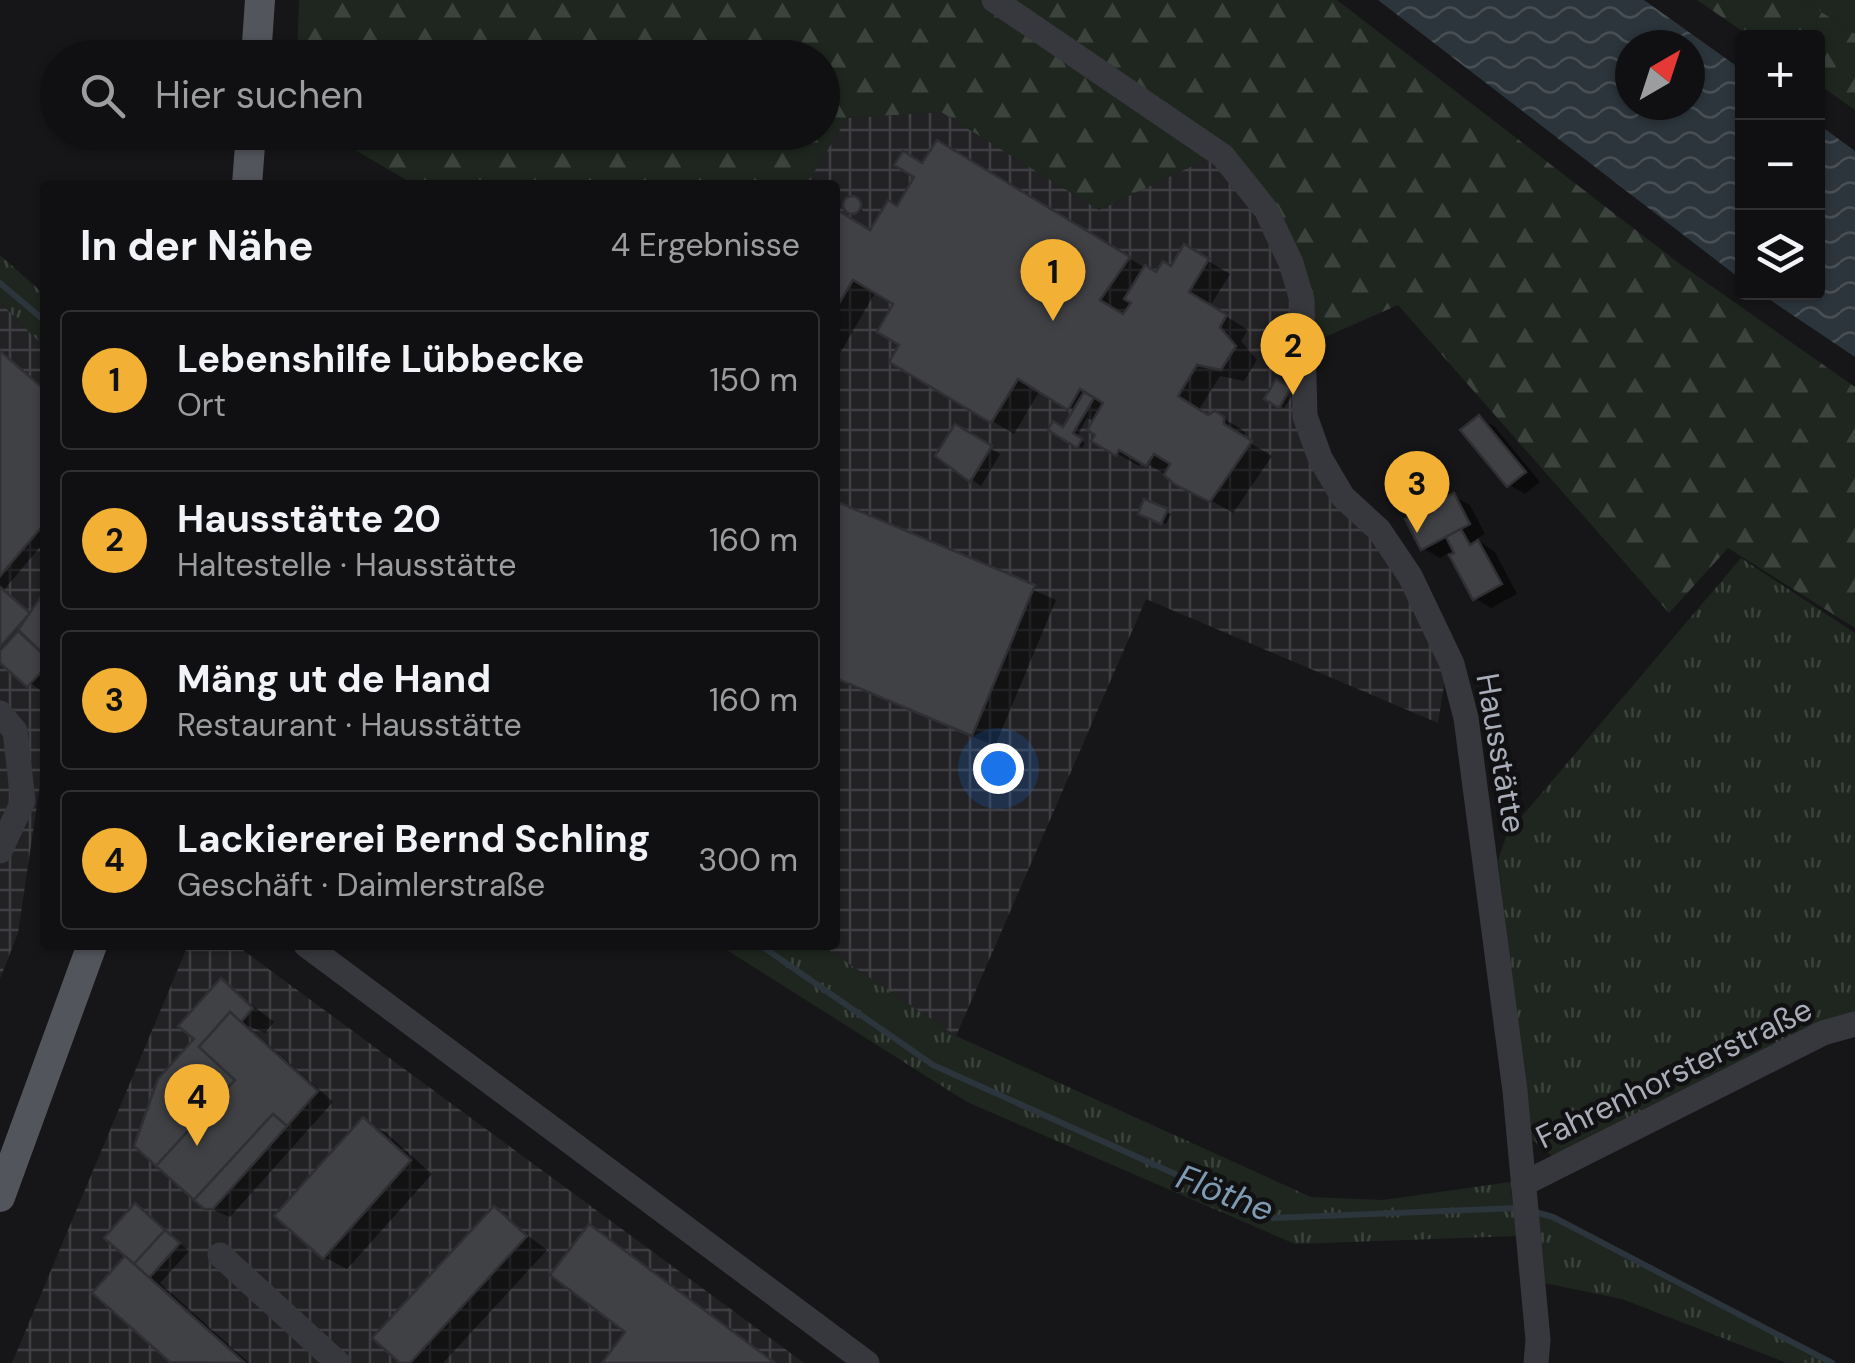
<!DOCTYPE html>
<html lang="de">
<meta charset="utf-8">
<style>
body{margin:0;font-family:"DM Sans",sans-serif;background:#1e1e20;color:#f1f3f6}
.controls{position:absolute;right:30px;top:30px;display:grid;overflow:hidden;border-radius:10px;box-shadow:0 2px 8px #0004}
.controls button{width:90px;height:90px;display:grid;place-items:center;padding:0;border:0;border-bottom:2px solid #303032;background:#101012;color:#f1f3f6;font:50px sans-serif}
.compass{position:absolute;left:1615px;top:30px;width:90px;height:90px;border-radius:50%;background:#101012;box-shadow:0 2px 8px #0004;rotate:39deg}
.you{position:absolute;left:998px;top:768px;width:35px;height:35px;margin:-25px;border:8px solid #fff;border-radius:50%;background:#1a73e8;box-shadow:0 0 0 15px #1a73e833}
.badge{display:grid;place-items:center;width:65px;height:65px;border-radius:50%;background:#f2b134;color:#111;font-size:32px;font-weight:700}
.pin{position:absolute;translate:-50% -82px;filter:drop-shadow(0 2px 5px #0008)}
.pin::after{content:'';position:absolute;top:52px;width:35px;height:30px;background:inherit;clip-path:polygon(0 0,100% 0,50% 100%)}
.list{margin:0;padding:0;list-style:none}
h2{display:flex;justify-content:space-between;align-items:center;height:130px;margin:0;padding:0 40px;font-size:42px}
h2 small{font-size:32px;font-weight:400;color:#9c9d9f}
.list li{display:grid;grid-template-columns:65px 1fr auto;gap:30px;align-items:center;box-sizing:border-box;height:140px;margin:0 20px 20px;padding:0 20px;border:2px solid #303032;border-radius:10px}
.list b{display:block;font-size:38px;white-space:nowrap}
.list p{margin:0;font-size:32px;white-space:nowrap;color:#9c9d9f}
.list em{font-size:32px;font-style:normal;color:#9c9d9f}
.icon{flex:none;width:55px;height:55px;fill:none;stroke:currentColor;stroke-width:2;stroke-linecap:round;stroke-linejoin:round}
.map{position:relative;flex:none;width:1855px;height:1363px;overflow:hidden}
.search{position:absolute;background:#101012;box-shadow:0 2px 8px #0004;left:40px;top:40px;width:800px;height:110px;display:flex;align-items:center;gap:25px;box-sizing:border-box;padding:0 35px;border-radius:55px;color:#9c9d9f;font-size:38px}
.panel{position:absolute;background:#101012;box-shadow:0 2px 8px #0004;left:40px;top:180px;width:800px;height:770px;border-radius:10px}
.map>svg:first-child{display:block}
.industrial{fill:url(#industrial-grid)}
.grass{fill:url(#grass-tufts)}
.forest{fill:url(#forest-firs)}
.water{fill:url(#water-waves);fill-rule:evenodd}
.shadow{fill:#0007}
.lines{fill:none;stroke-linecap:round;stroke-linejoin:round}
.stream{stroke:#2c353c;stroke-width:6}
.building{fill:#404145;stroke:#303034;stroke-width:2.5}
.minor{stroke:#37383d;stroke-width:25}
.major{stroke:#53555c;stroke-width:30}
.labels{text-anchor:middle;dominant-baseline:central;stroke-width:9;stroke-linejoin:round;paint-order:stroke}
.street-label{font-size:32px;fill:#a8adb8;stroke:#111113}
.water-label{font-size:35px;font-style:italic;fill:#7f9bb3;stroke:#111113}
</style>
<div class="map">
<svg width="1855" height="1363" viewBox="0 0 1855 1363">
<defs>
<pattern id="industrial-grid" width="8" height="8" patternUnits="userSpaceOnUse" patternTransform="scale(2.5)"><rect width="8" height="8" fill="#222225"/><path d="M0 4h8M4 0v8" fill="none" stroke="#3f3f43"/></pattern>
<pattern id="grass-tufts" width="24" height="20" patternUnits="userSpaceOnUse" patternTransform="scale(2.5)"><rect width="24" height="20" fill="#1e261f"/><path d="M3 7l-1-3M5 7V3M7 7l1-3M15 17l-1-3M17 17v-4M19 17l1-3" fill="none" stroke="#3c433d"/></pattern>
<pattern id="forest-firs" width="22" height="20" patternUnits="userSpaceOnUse" patternTransform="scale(2.5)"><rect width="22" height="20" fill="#1e261f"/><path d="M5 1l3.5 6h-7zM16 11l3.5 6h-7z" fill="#3c433d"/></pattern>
<pattern id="water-waves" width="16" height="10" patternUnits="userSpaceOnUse" patternTransform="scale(2.5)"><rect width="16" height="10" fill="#2c353c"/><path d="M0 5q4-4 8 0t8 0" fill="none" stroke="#485056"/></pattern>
</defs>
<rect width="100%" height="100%" fill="#161618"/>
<g class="industrial">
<polygon points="941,112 1099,210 1209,158 1246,201 1273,249 1291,296 1296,420 1382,546 1447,667 1438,723 1146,599 956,1036 821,945 835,945 835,185 806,185 847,118"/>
<polygon points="0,302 45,348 45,751 18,933 0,979"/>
<polygon points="188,945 236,945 804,1363 12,1363"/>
</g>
<g class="grass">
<polygon points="1803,0 1855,0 1855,34"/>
<polygon points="0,255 45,295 45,348 0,302"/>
<polygon points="1741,558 1855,633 1855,1015 1552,1156 1531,1139 1498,860 1507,834"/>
<polygon points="719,945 821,945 956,1036 1311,1197 1383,1200 1510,1182 1517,1236 1295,1244 967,1102"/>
<polygon points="1536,1215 1551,1219 1827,1363 1787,1363 1622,1299 1544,1283"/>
</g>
<g class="forest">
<polygon points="299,0 1337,0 1680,264 1855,387 1855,628 1728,548 1669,613 1398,305 1316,341 1311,294 1282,225 1209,158 1099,210 941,112 847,118 806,185 415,185 326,133 822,132 822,58 297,58"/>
<polygon points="1697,0 1803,0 1855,34 1855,110 1818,84 1818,38 1751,37"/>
</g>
<g class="water">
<path d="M1378,0H1644L1742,70V280ZM1630,45H1690V105H1630Z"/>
<polygon points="1818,124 1855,151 1855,357 1760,293 1818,292"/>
</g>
<g class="shadow">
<polygon points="937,143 1157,275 1172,269 1185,247 1230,274 1210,306 1248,330 1241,341 1257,360 1244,381 1220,376 1198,411 1208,417 1215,414 1238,427 1245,432 1245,440 1272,456 1233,513 1142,461 1139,466 1095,441 1099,434 1094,422 1087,418 1076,438 1085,443 1082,448 1051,429 1064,430 1075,411 1040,390 1014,434 892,361 902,344 897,304 876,291 835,362 835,218 871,233 898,209"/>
<polygon points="858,200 863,212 848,210 847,201"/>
<polygon points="0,351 45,389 45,541 3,591 32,616 45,596 45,694 0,659"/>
<polygon points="1277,383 1294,393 1284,408 1267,398"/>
<polygon points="1479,418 1495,427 1540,482 1525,494 1509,485"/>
<polygon points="956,427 1000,454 981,486 939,456"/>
<polygon points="1453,496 1470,505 1485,534 1476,539 1495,552 1517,594 1491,608 1475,598 1450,552 1440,558 1423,548"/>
<polygon points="1146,502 1171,514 1166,524 1141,513"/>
<polygon points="835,504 1056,600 995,746 835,679"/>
<polygon points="221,981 274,1022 265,1033 248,1026 333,1102 230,1217 206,1207 197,1039"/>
<polygon points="364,1120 386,1133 432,1174 347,1269 324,1257"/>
<polygon points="136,1206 189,1251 160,1283 249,1363 174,1363 96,1293 125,1260"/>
<polygon points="494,1210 547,1250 443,1363 404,1363"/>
</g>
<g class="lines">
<g class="stream">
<polyline points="0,283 45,321"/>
<polyline points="760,945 933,1065 1273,1218 1518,1208"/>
<polyline points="1535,1212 1553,1217 1832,1363"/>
</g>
</g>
<g class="building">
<polygon points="937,140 1130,257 1100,300 1123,314 1131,303 1124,299 1145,265 1156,272 1163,261 1171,266 1184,244 1209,259 1189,292 1227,315 1220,327 1236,346 1221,370 1197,365 1178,396 1208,415 1215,411 1224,417 1224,424 1252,441 1210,502 1174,484 1164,475 1170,464 1154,454 1146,466 1119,450 1116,456 1091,441 1095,435 1087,430 1103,403 1080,389 1068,410 1018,379 991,423 889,362 899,345 877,332 893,304 853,280 835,310 835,213 837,210 870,230 888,200 897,206 914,177 894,165 903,151 922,163"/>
<circle cx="852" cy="205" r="9"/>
<polygon points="0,351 45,390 45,523 0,576"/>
<polygon points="1276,379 1291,388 1279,408 1264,399"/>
<polygon points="1084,392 1094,398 1073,433 1082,439 1077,448 1048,430 1053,421 1063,427"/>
<polygon points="1479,415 1526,472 1507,487 1460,430"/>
<polygon points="955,424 992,446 970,482 935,456"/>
<polygon points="1454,493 1470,524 1421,550 1405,519"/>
<polygon points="1144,499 1168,509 1161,524 1138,514"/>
<polygon points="835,501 1035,585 972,736 835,678"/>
<polygon points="1461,529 1470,545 1478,540 1502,584 1473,600 1449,555 1454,553 1446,537"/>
<polygon points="0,587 30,613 0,647"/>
<polygon points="45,591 45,655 18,630"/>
<polygon points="18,631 45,656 45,668 27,687 0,663 0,651"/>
<polygon points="221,978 253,1008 241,1022 230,1012 199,1047 235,1080 156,1166 134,1146 158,1079 194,1039 178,1026"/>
<polygon points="230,1012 318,1091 287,1126 273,1114 194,1200 156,1166 235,1080 199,1047"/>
<polygon points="273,1114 287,1126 213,1209 204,1209 194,1200"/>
<polygon points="363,1117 411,1160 323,1259 274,1216"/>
<polygon points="135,1203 165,1230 134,1264 104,1238"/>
<polygon points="494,1206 527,1236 410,1363 400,1363 372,1338"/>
<polygon points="589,1224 775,1363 602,1363 625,1332 550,1275"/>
<polygon points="165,1230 180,1243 149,1278 134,1264"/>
<polygon points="125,1256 134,1264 245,1363 170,1362 92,1293"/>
</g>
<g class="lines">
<g class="minor">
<polyline points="994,0 1223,156 1266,210 1291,263 1302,300 1305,416 1320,458 1343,497 1379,530 1410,576 1452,664 1466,718 1515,1091 1538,1340 1536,1363"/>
<polyline points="0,713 15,731 23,801 0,851"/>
<polyline points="306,945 867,1363"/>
<polyline points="1523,1184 1823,1033 1855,1024"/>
<polyline points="220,1255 338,1363"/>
</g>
<g class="major">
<polyline points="256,58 260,0"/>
<polyline points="247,185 251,132"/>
<polyline points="0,1197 92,945"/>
</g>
</g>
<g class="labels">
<g class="street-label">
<text transform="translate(1501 753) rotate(80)">Hausstätte</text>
<text transform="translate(1674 1073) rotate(-26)">Fahrenhorsterstraße</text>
</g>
<g class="water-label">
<text transform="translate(1225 1193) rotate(21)">Flöthe</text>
</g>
</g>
</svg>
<div class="controls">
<button>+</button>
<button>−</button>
<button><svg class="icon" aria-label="layers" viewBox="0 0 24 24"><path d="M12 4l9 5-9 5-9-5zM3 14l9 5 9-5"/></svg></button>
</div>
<svg class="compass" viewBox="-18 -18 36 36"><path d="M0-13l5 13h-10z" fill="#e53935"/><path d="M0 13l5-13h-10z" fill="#9c9d9f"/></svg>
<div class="you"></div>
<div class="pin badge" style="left:1053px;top:321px">1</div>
<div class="pin badge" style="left:1293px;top:395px">2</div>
<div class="pin badge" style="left:1417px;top:533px">3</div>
<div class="pin badge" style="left:197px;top:1146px">4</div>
<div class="search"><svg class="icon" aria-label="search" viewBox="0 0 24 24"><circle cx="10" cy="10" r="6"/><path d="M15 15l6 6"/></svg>Hier suchen</div>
<section class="panel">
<h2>In der Nähe<small>4 Ergebnisse</small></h2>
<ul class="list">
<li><span class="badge">1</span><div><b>Lebenshilfe Lübbecke</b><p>Ort</p></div><em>150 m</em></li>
<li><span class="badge">2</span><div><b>Hausstätte 20</b><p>Haltestelle · Hausstätte</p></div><em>160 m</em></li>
<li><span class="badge">3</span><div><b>Mäng ut de Hand</b><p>Restaurant · Hausstätte</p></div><em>160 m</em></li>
<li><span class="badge">4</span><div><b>Lackiererei Bernd Schling</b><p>Geschäft · Daimlerstraße</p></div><em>300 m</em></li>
</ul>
</section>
</div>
